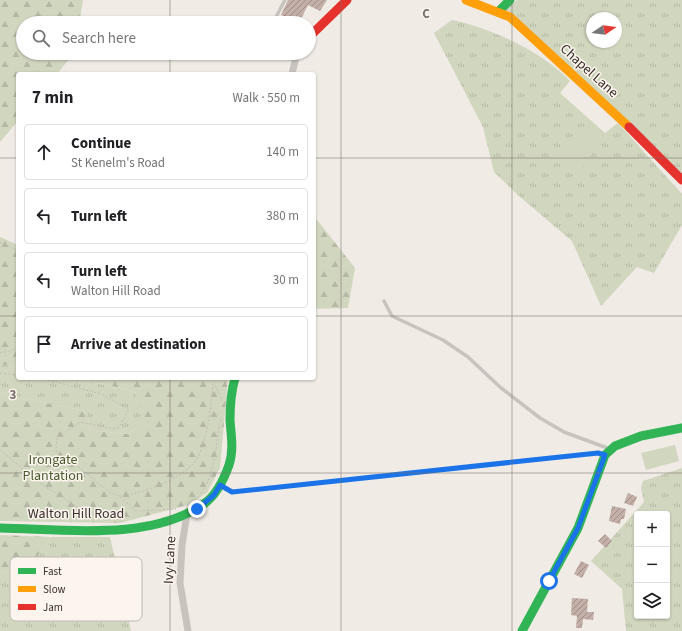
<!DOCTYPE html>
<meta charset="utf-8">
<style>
body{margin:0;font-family:"Source Sans 3",sans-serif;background:#f6f6f6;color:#202124}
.controls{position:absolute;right:12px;bottom:12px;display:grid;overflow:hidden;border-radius:4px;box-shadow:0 1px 3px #0004}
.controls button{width:36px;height:36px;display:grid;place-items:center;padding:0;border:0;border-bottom:1px solid #e0e0e0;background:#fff;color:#202124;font:20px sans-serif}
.compass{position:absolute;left:586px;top:12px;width:36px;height:36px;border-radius:50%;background:#fff;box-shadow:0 1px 3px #0004;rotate:77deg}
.stop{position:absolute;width:12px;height:12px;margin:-9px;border:3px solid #1a73e8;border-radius:50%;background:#fff}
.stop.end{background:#1a73e8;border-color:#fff;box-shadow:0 1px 4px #0008}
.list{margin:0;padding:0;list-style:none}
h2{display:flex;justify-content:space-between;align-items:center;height:52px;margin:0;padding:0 16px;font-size:17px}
h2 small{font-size:13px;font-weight:400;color:#757577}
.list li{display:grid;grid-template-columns:26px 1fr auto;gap:12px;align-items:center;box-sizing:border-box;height:56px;margin:0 8px 8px;padding:0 8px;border:1px solid #e0e0e0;border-radius:4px}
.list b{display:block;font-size:15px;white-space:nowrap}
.list p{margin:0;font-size:13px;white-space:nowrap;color:#757577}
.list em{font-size:13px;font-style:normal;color:#757577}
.icon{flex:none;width:22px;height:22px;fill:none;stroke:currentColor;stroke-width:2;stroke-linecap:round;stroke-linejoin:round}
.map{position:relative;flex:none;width:682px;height:631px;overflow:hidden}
.search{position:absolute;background:#fff;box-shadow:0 1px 3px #0004;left:16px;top:16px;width:300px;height:44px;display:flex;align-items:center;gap:10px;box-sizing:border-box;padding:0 14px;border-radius:22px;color:#757577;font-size:15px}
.panel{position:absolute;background:#fff;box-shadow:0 1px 3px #0004;left:16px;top:72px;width:300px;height:308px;border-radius:4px}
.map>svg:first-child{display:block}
.grass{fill:url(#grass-tufts);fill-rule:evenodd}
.forest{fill:url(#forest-firs)}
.pitch{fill:#d1d6bf}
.building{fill:url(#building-hatch)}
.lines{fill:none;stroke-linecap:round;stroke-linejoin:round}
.path{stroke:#c2bbb6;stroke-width:1;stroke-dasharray:2 2;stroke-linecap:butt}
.lane{stroke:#c9c3be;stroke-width:3.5}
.street{stroke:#c9c3be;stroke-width:7}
.fast{stroke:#30b455;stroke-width:9}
.slow{stroke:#ff9f0a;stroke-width:9}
.jam{stroke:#e5322d;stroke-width:9}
.route{stroke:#1a73e8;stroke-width:5}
.grid{fill:none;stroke:#7a716c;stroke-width:1;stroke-opacity:0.55}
.labels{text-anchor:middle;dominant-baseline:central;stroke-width:3;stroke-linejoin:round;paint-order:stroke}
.street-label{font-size:14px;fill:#3b302b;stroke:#fbf5ee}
.park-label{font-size:14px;fill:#4a5a2e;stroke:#fbf5ee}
.key{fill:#fbf5ee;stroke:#c1bab4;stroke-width:1}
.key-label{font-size:11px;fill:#3b302b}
.grid-label{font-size:13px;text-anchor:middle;font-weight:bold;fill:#7a716c;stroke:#fbf5ee;stroke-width:3;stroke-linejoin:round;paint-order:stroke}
</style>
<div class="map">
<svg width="682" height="631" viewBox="0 0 682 631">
<defs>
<pattern id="grass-tufts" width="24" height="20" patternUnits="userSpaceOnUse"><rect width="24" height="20" fill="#d1d6bf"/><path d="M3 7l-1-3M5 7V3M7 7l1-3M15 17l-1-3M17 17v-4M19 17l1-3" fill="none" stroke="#b4b8a4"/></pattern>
<pattern id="forest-firs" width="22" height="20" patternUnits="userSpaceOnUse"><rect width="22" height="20" fill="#d1d6bf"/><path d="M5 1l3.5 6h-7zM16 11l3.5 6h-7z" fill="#b4b8a4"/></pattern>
<pattern id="building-hatch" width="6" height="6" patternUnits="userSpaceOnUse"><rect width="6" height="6" fill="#c3afa7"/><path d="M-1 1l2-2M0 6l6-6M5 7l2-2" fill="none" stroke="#a08f88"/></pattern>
</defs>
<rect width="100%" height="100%" fill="#f0ebe5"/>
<g class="grass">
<path d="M517,0H682V182L505,10ZM592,18H616V42H592Z"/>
<path d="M452,20C491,28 543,52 570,81L560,93L605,133L618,123L682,194V225L654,273L637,267L601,306L572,241L519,196L494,172L483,127L434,33Z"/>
<polygon points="0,364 18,368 18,378 72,378 135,391 141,411 141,427 126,434 91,430 85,411 0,393"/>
<path d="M682,468V631H626L622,589L591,561L644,502L641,488L643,481ZM637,514H667V616H637Z"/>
<polygon points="51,537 110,537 131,631 0,631 0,574 32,564"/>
</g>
<g class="forest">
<polygon points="0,0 83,0 79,23 23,23 23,53 74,53 73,54 57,74 18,74 18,121 0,142"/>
<polygon points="314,216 355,268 348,308 314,309"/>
<polygon points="0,237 18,245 18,368 0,364"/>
<polygon points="72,378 228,378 220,468 207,493 188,505 120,523 0,521 0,393 85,411 91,430 126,434 141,427 141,411 135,391"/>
<polygon points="0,535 51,537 32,564 0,574"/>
</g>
<g class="pitch">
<polygon points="585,124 603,136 581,170 563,158"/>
<polygon points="675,445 679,461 646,470 641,453"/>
</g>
<g class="building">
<polygon points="288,0 327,0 320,11 308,5 299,23 281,15"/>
<polygon points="628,493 637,497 633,506 624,503"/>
<polygon points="612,506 626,509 624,519 621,519 620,524 609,521"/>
<polygon points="605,534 612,541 606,548 598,541"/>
<polygon points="581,561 589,565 582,578 574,574"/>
<polygon points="572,598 588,599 587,612 594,612 593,620 583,619 582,628 576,628 577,616 571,615"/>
</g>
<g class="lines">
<g class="path">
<polyline points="0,242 18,251"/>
<polyline points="0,353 18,349"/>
<polyline points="0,373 18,375"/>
<polyline points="40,378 101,394 129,409 119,427 115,429 80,422 57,438 56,451 77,465 88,475 111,493 119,496 136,511 176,509"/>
<polyline points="212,378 222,400"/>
<polyline points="0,450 41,484 84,511 121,520"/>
<polyline points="227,489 232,492 597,453"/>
<path d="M119,496C141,494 187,478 198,457C208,435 211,408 213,384"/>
<path d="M198,497C216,477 215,444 221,419"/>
</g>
<g class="lane">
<polyline points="275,23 276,17 285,0"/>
<polyline points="384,301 392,316 443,340 468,357 500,387 540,418 564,432 610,449"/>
</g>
<g class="street">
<polyline points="292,74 297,53"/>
<polyline points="187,514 182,545 180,583 188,631"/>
</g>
<g class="fast">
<polyline points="498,12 510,0"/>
<path d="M0,528C63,529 151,542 205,503C216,495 224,479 229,465C234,450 231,435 230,420C230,406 231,392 235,378"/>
<polyline points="522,631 578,528 605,455 615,446 641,436 682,428"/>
</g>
<polyline class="slow" points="466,0 510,17 629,127"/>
<g class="jam">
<polyline points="309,37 347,0"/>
<polyline points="629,127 682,180"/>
</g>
</g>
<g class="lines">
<polyline class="route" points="197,509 214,495 220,485 232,492 598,453 605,455 578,528 549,581"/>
</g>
<path class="grid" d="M170,0V23M341,0V631M512,0V631M170,53V74M0,158H18M314,158H682M0,316H18M314,316H682M170,378V631M0,473H682"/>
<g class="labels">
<g class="street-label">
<text transform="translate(589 71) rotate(42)">Chapel Lane</text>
<text x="76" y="514">Walton Hill Road</text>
<text transform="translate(170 560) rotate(-87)">Ivy Lane</text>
</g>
<g class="park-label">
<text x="53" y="460">Irongate<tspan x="53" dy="16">Plantation</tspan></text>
</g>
</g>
<rect x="10" y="557" width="132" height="64" rx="6" class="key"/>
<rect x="18" y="568" width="18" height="6" fill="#30b455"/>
<rect x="18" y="586" width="18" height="6" fill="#ff9f0a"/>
<rect x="18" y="604" width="18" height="6" fill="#e5322d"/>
<g class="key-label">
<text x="43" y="575">Fast</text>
<text x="43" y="593">Slow</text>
<text x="43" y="611">Jam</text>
</g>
<g class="grid-label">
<text x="426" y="18">C</text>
<text x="13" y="399">3</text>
</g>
</svg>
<div class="controls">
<button>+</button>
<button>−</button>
<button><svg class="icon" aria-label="layers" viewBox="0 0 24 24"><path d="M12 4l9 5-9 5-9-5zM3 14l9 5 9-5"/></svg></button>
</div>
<svg class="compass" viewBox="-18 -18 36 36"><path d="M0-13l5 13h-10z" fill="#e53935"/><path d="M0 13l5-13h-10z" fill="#757577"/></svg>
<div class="stop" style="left:549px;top:581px"></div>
<div class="stop end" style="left:197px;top:509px"></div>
<div class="search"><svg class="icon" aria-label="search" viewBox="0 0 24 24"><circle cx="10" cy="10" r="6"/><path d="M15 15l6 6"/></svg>Search here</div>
<section class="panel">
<h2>7 min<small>Walk · 550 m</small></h2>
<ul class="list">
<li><svg class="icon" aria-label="ahead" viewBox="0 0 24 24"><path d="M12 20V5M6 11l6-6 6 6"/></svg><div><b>Continue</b><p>St Kenelm's Road</p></div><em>140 m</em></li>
<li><svg class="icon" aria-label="left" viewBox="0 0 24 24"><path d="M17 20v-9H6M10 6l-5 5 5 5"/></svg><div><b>Turn left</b></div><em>380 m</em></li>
<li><svg class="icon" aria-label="left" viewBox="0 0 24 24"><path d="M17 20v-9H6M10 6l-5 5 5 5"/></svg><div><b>Turn left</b><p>Walton Hill Road</p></div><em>30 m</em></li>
<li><svg class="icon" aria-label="arrive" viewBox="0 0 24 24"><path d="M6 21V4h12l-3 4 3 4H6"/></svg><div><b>Arrive at destination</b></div></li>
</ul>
</section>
</div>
